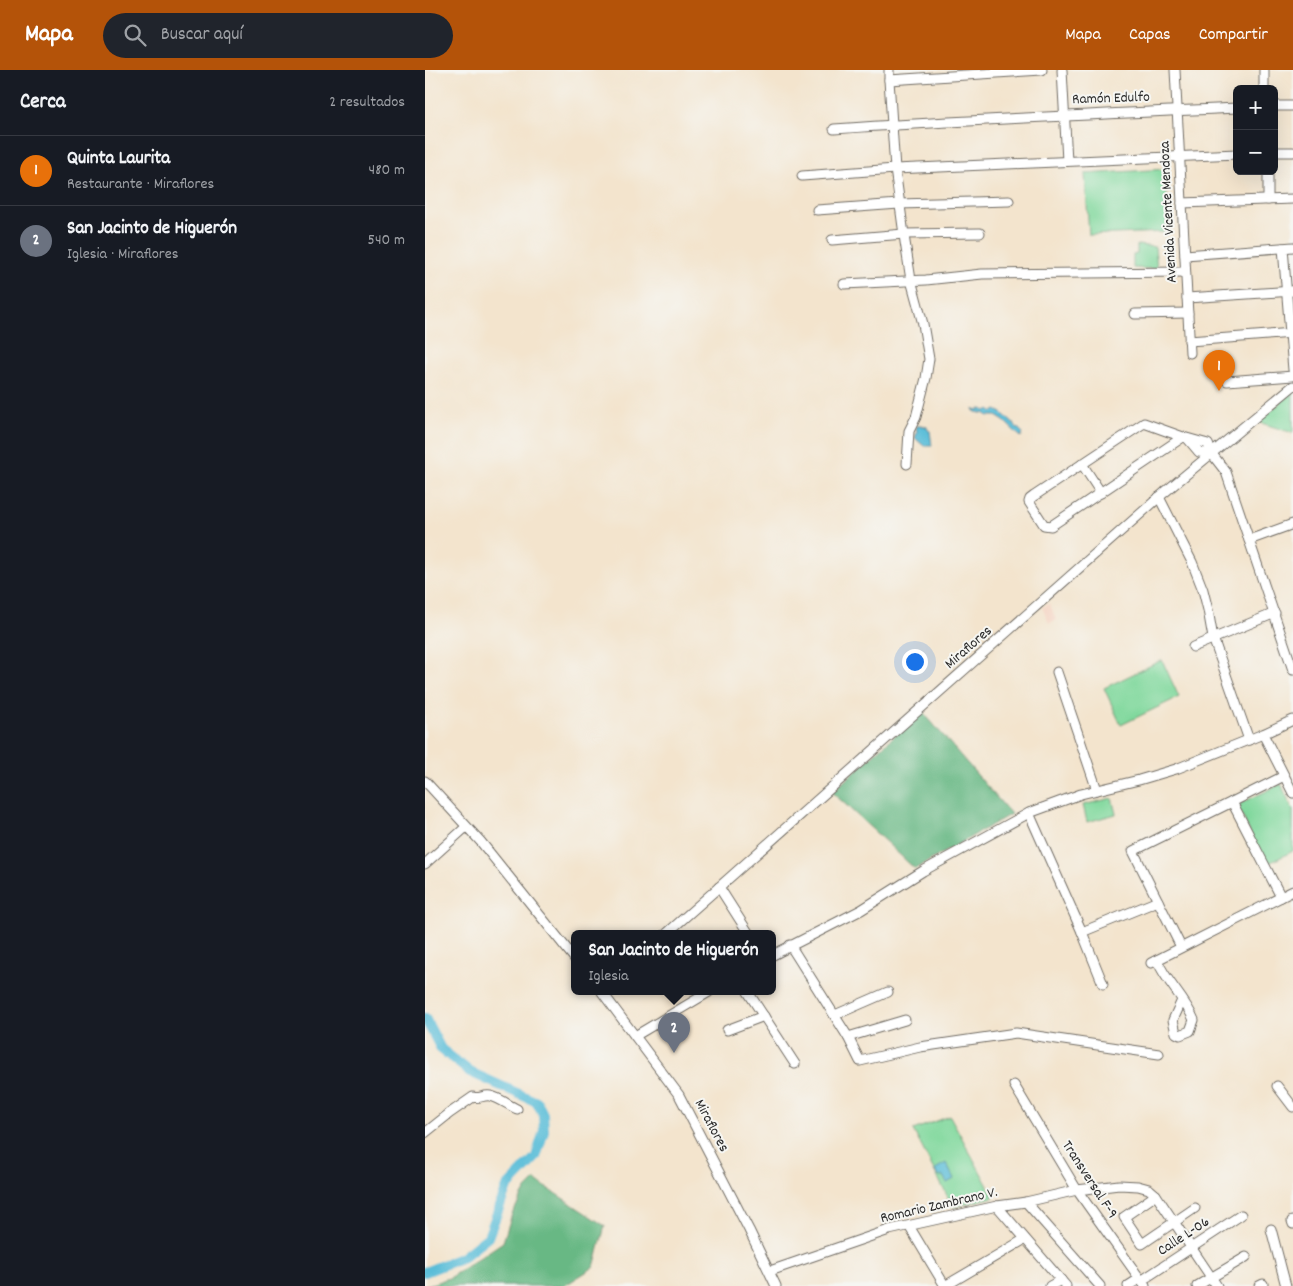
<!DOCTYPE html>
<html lang="es">
<meta charset="utf-8">
<style>
body{margin:0;font-family:Dekko,sans-serif;background:#20242c;color:#f1f3f6}
.controls{position:absolute;right:15px;top:15px;display:grid;overflow:hidden;border-radius:8px;box-shadow:0 5px 20px #0002}
.controls button{width:45px;height:45px;display:grid;place-items:center;padding:0;border:0;border-bottom:1px solid #363941;background:#171b24;color:#f1f3f6;font:25px sans-serif}
.you{position:absolute;left:489px;top:591px;width:18px;height:18px;margin:-12px;border:4px solid #fff;border-radius:50%;background:#1a73e8;box-shadow:0 0 0 8px #1a73e833}
.badge{display:grid;place-items:center;width:32px;height:32px;border-radius:50%;background:#b45309;color:#fff;font-size:16px;font-weight:700}
.pin{position:absolute;translate:-50% -41px;filter:drop-shadow(0 1px 2px #0008)}
.pin::after{content:'';position:absolute;top:26px;width:18px;height:15px;background:inherit;clip-path:polygon(0 0,100% 0,50% 100%)}
.popup{position:absolute;left:146px;top:860px;width:205px;height:65px;box-sizing:border-box;display:grid;place-content:center;border-radius:8px;background:#171b24;filter:drop-shadow(0 1px 4px #0005);font-size:16px;white-space:nowrap;color:#9ea1a6}
.popup b{font-size:19px;color:#f1f3f6}
.popup::after{content:'';position:absolute;left:50%;top:100%;margin-left:-10px;border:10px solid transparent;border-top-color:#171b24}
.list{margin:0;padding:0;list-style:none}
h2{display:flex;justify-content:space-between;align-items:center;height:65px;margin:0;padding:0 20px;font-size:21px}
h2 small{font-size:16px;font-weight:400;color:#9ea1a6}
.list li{display:grid;grid-template-columns:32px 1fr auto;gap:15px;align-items:center;box-sizing:border-box;height:70px;padding:0 20px;border-top:1px solid #363941}
.list b{display:block;font-size:19px;white-space:nowrap}
.list p{margin:0;font-size:16px;white-space:nowrap;color:#9ea1a6}
.list em{font-size:16px;font-style:normal;color:#9ea1a6}
.icon{flex:none;width:28px;height:28px;fill:none;stroke:currentColor;stroke-width:2;stroke-linecap:round;stroke-linejoin:round}
.map{position:relative;flex:none;width:868px;height:1216px;overflow:hidden}
header{display:flex;align-items:center;gap:30px;box-sizing:border-box;height:70px;padding:0 25px;background:#b45309;color:#fff}
header strong{font-size:24px}
nav{display:flex;gap:28px;margin-inline-start:auto;font-size:18px}
.search{width:350px;height:45px;background:#20242c;display:flex;align-items:center;gap:12px;box-sizing:border-box;padding:0 18px;border-radius:28px;color:#9ea1a6;font-size:19px}
main{display:flex}
aside{flex:1;background:#171b24}
.map>svg:first-child{display:block}
.built{fill:#f5d3c1}
.green{fill:#80d89c;stroke:#568264}
.forest{fill:#68b884;stroke:#4a7258}
.water{fill:#5abdd8;stroke:#427482}
.lines{fill:none;stroke-linecap:round;stroke-linejoin:round}
.river{stroke:#5abdd8;stroke-width:10}
.minor-casing{stroke:#716c64;stroke-width:11}
.minor{stroke:#fff;stroke-width:9}
.labels{text-anchor:middle;dominant-baseline:central;stroke-width:4;stroke-linejoin:round;paint-order:stroke}
.street-label{font-size:15px;fill:#2b2b2b;stroke:#f6f6f2}
</style>
<header>
<strong>Mapa</strong>
<div class="search"><svg class="icon" aria-label="search" viewBox="0 0 24 24"><circle cx="10" cy="10" r="6"/><path d="M15 15l6 6"/></svg>Buscar aquí</div>
<nav><a>Mapa</a><a>Capas</a><a>Compartir</a></nav>
</header>
<main>
<aside>
<h2>Cerca<small>2 resultados</small></h2>
<ul class="list">
<li><span class="badge" style="background:#e8710a">1</span><div><b>Quinta Laurita</b><p>Restaurante · Miraflores</p></div><em>480 m</em></li>
<li><span class="badge" style="background:#6b7280">2</span><div><b>San Jacinto de Higuerón</b><p>Iglesia · Miraflores</p></div><em>540 m</em></li>
</ul>
</aside>
<div class="map">
<svg width="868" height="1216" viewBox="0 0 868 1216">
<rect width="100%" height="100%" fill="#f6f6f2"/>
<filter id="ink" filterUnits="userSpaceOnUse"><feTurbulence type="fractalNoise" baseFrequency=".02" numOctaves="2"/><feDisplacementMap in="SourceGraphic" scale="10" xChannelSelector="R" yChannelSelector="G"/><feConvolveMatrix kernelMatrix="1 2 1 2 8 2 1 2 1" color-interpolation-filters="sRGB"/></filter>
<filter id="wash" filterUnits="userSpaceOnUse"><feTurbulence type="fractalNoise" baseFrequency=".0096" numOctaves="4" result="noise"/><feDisplacementMap in="SourceGraphic" scale="20" xChannelSelector="R" yChannelSelector="G"/><feGaussianBlur stdDeviation="1.12" result="paint"/><feColorMatrix in="noise" values="0 0 0 0 0 0 0 0 0 0 0 0 0 0 0 0 0 1.4 0 .05"/><feComposite in="paint" operator="in"/></filter>
<g filter="url(#wash)">
<rect width="100%" height="100%" fill="#f3e4cd"/>
<polygon class="built" points="625,534 631,550 624,553 617,537"/>
<g class="green">
<polygon points="741,99 743,162 664,165 660,104"/>
<polygon points="712,175 730,177 732,199 708,198 708,185 712,184"/>
<polygon points="868,321 868,363 833,352"/>
<polygon points="737,590 754,627 696,655 679,618"/>
<polygon points="856,714 868,740 868,781 840,795 812,735"/>
<polygon points="687,728 691,744 662,752 658,735"/>
<polygon points="525,1046 569,1127 528,1137 488,1060"/>
</g>
<g class="forest">
<polygon points="497,641 586,744 490,799 407,722"/>
<polygon points="110,1110 180,1156 169,1197 139,1216 0,1216 24,1208 78,1172 87,1144 101,1119"/>
</g>
<g class="water">
<polygon points="557,339 561,341 564,339 568,342 571,340 577,343 598,363 596,367 579,351 571,346 563,346 561,344 551,342 548,340"/>
<polygon points="496,355 502,357 503,360 505,361 507,376 499,376 490,368 492,362 491,358 492,356"/>
<polygon points="521,1093 529,1109 522,1113 518,1106 513,1106 510,1101 512,1098"/>
</g>
<g class="lines">
<polyline class="river" points="0,948 16,979 45,1002 112,1032 118,1044 119,1061 111,1087 82,1117 63,1167 38,1187 0,1202"/>
</g>
</g>
<g filter="url(#ink)">
<g class="lines">
<defs>
<g id="minor">
<polyline points="464,0 464,10 617,0"/>
<polyline points="637,0 642,91"/>
<polyline points="750,0 765,283"/>
<polyline points="839,0 839,19"/>
<polyline points="464,10 470,99 480,172 486,210 498,254 504,289 501,308 491,347 484,361 482,394"/>
<polyline points="849,36 868,36"/>
<path d="M409,59C543,50 677,44 812,38"/>
<polyline points="849,82 868,82"/>
<polyline points="843,101 843,130"/>
<polyline points="377,106 470,99 812,84"/>
<polyline points="757,133 868,129"/>
<polyline points="392,140 474,134 584,131"/>
<polyline points="407,170 479,164 555,163"/>
<polyline points="858,178 868,300"/>
<polyline points="760,185 868,177"/>
<polyline points="419,214 501,210 557,204 760,202"/>
<polyline points="762,228 868,221"/>
<polyline points="710,244 763,243"/>
<polyline points="764,271 868,263"/>
<polyline points="802,311 868,306"/>
<polyline points="758,367 626,456 619,455 604,432 605,429 609,426 719,353 758,367 783,374 787,384 801,402 868,600"/>
<polyline points="763,369 774,382 787,384"/>
<polyline points="657,394 676,423"/>
<polyline points="734,427 767,492 778,520 783,540 788,568 824,670"/>
<polyline points="824,470 868,454"/>
<polyline points="768,577 850,543"/>
<polyline points="632,602 672,720"/>
<polyline points="838,664 868,723"/>
<polyline points="0,711 56,772 150,889"/>
<polyline points="604,743 657,862 678,914"/>
<polyline points="0,794 41,757"/>
<polyline points="294,817 324,864"/>
<polyline points="856,827 807,732 859,706"/>
<polyline points="657,862 733,831"/>
<polyline points="241,864 740,422 868,316"/>
<polyline points="365,875 423,967 435,991 495,977 591,963 734,984"/>
<polyline points="756,877 708,781 807,732"/>
<polyline points="348,885 436,840 498,801 604,743 656,724 714,710 751,699 838,664 868,650"/>
<path d="M732,890C741,912 760,928 769,950L765,961L755,965L751,963L748,950L757,930"/>
<polyline points="726,893 868,821"/>
<polyline points="177,922 254,1025 324,1160 351,1216"/>
<polyline points="323,922 370,994"/>
<polyline points="410,945 463,922"/>
<polyline points="302,960 339,946"/>
<polyline points="210,966 284,922"/>
<polyline points="423,967 480,950"/>
<polyline points="589,1015 652,1120 720,1216"/>
<polyline points="852,1016 868,1037"/>
<path d="M0,1063L25,1043L48,1027C54,1029 58,1025 65,1026C75,1028 83,1035 92,1039"/>
<polyline points="731,1125 699,1147 717,1174 770,1138"/>
<polyline points="601,1132 675,1216"/>
<polyline points="572,1136 641,1216"/>
<polyline points="867,1151 868,1154"/>
<polyline points="484,1156 520,1216"/>
<polyline points="846,1159 861,1216"/>
<polyline points="345,1201 464,1160 572,1136 601,1132 652,1120 694,1115 713,1116 724,1119 731,1125 792,1216"/>
<polyline points="716,1211 816,1145"/>
<polyline points="520,1216 600,1169"/>
<polyline points="625,1216 636,1210"/>
<polyline points="703,1216 714,1209"/>
<polyline points="772,1216 821,1187"/>
<polyline points="834,1216 838,1214"/>
</g>
</defs>
<use href="#minor" class="minor-casing"/>
<use href="#minor" class="minor"/>
</g>
</g>
<g class="labels">
<g class="street-label">
<text transform="translate(686 29) rotate(-2)">Ramón Edulfo</text>
<text transform="translate(744 142) rotate(-93)">Avenida Vicente Mendoza</text>
<text transform="translate(544 578) rotate(-41)">Miraflores</text>
<text transform="translate(286 1056) rotate(62)">Miraflores</text>
<text transform="translate(664 1110) rotate(57)">Transversal F-9</text>
<text transform="translate(514 1136) rotate(-13)">Romario Zambrano V.</text>
<text transform="translate(759 1167) rotate(-33)">Calle L-06</text>
</g>
</g>
</svg>
<div class="controls">
<button>+</button>
<button>−</button>
</div>
<div class="you"></div>
<div class="pin badge" style="left:794px;top:321px;background:#e8710a">1</div>
<div class="pin badge" style="left:249px;top:983px;background:#6b7280">2</div>
<div class="popup"><b>San Jacinto de Higuerón</b>Iglesia</div>
</div>
</main>
